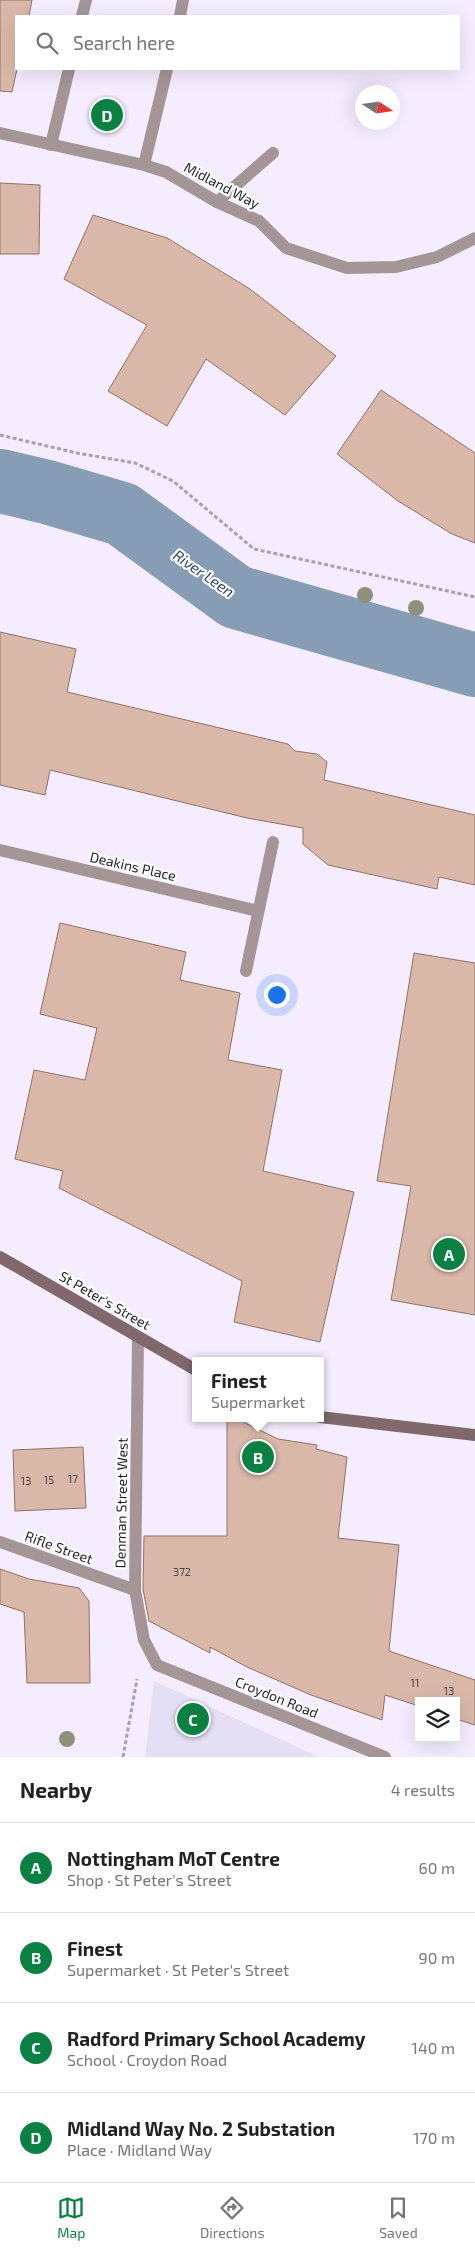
<!DOCTYPE html>
<meta charset="utf-8">
<style>
body{margin:0;font-family:"Exo 2",sans-serif;background:#f6f6f6;color:#222}
.controls{position:absolute;right:15px;bottom:15px;display:grid;overflow:hidden;border-radius:0px;box-shadow:0 5px 20px #0002}
.controls button{width:45px;height:45px;display:grid;place-items:center;padding:0;border:0;border-bottom:1px solid #e0e0e0;background:#fff;color:#222;font:25px sans-serif}
.compass{position:absolute;left:355px;top:85px;width:45px;height:45px;border-radius:50%;background:#fff;box-shadow:0 5px 20px #0002;rotate:102deg}
.you{position:absolute;left:276px;top:994px;width:18px;height:18px;margin:-12px;border:4px solid #fff;border-radius:50%;background:#1a73e8;box-shadow:0 0 0 8px #1a73e833}
.badge{display:grid;place-items:center;width:32px;height:32px;border-radius:50%;background:#0b8043;color:#fff;font-size:16px;font-weight:700}
.pin{position:absolute;translate:-50% -50%;border:2px solid #fff;box-shadow:0 1px 5px #0006}
.popup{position:absolute;left:192px;top:1357px;width:132px;height:65px;box-sizing:border-box;display:grid;place-content:center;border-radius:0px;background:#fff;filter:drop-shadow(0 1px 4px #0005);font-size:16px;white-space:nowrap;color:#767676}
.popup b{font-size:19px;color:#222}
.popup::after{content:'';position:absolute;left:50%;top:100%;margin-left:-10px;border:10px solid transparent;border-top-color:#fff}
.list{margin:0;padding:0;list-style:none}
h2{display:flex;justify-content:space-between;align-items:center;height:65px;margin:0;padding:0 20px;font-size:21px}
h2 small{font-size:16px;font-weight:400;color:#767676}
.list li{display:grid;grid-template-columns:32px 1fr auto;gap:15px;align-items:center;box-sizing:border-box;height:90px;padding:0 20px;border-top:1px solid #e0e0e0}
.list b{display:block;font-size:19px;white-space:nowrap}
.list p{margin:0;font-size:16px;white-space:nowrap;color:#767676}
.list em{font-size:16px;font-style:normal;color:#767676}
.icon{flex:none;width:28px;height:28px;fill:none;stroke:currentColor;stroke-width:2;stroke-linecap:round;stroke-linejoin:round}
.map{position:relative;flex:none;width:475px;height:1757px;overflow:hidden}
.search{position:absolute;background:#fff;box-shadow:0 5px 20px #0002;left:15px;right:15px;top:15px;height:55px;display:flex;align-items:center;gap:12px;box-sizing:border-box;padding:0 18px;border-radius:0px;color:#767676;font-size:19px}
.sheet{height:425px;background:#fff}
nav{display:flex;justify-content:space-around;align-items:center;box-sizing:border-box;height:70px;border-top:1px solid #e0e0e0;background:#fff;font-size:14px;color:#767676}
nav a{display:grid;justify-items:center;gap:2px}
nav .on{color:#0b8043}
.map>svg:first-child{display:block}
.education{fill:#e5dff5}
.lines{fill:none;stroke-linecap:round;stroke-linejoin:round}
.river{stroke:#879db6;stroke-width:64}
.building{fill:#d9b8a9;stroke:#8f7265}
.path{stroke:#a7a0af;stroke-width:3;stroke-dasharray:4 2.5;stroke-linecap:butt}
.lane{stroke:#a49597;stroke-width:12}
.street{stroke:#a49597;stroke-width:12}
.secondary{stroke:#7f696d;stroke-width:12}
.tree{fill:#8e907b}
.labels{text-anchor:middle;dominant-baseline:central;stroke-width:4.5;stroke-linejoin:round;paint-order:stroke}
.number-label{font-size:11px;fill:#504448}
.street-label{font-size:14px;fill:#231e28;stroke:#fff}
.water-label{font-size:15px;font-style:italic;fill:#224468;stroke:#fff}
</style>
<div class="map">
<svg width="475" height="1757" viewBox="0 0 475 1757">
<rect width="100%" height="100%" fill="#f5edff"/>
<polygon class="education" points="154,1681 319,1757 145,1757"/>
<g class="lines">
<polyline class="river" points="0,481 47,492 122,514 236,597 475,665"/>
</g>
<g class="building">
<polygon points="0,0 32,0 29,16 16,16 17,69 12,92 0,91"/>
<polygon points="0,183 40,185 39,254 0,254"/>
<polygon points="93,215 167,238 250,289 336,356 285,415 206,359 167,426 108,391 147,325 64,279"/>
<polygon points="381,390 475,453 475,543 452,534 398,501 337,454"/>
<polygon points="0,632 76,649 67,692 288,744 295,751 317,754 327,762 324,780 475,815 475,885 439,877 437,889 328,865 303,844 303,828 247,818 50,770 45,795 0,785"/>
<polygon points="60,923 186,952 180,980 240,993 228,1060 282,1070 263,1171 354,1192 320,1342 234,1322 242,1281 59,1188 63,1171 15,1159 34,1070 85,1080 97,1028 40,1014"/>
<polygon points="414,953 475,963 475,1315 391,1300 411,1186 377,1181"/>
<polygon points="227,1418 235,1418 278,1439 317,1445 316,1449 347,1457 338,1538 399,1545 389,1651 475,1680 475,1725 456,1719 456,1701 419,1701 419,1706 385,1695 382,1720 311,1695 247,1667 210,1647 210,1653 149,1621 143,1589 144,1536 227,1536"/>
<polygon points="83,1447 86,1508 15,1511 13,1450"/>
<polygon points="0,1569 29,1579 79,1588 89,1601 90,1683 27,1683 24,1612 0,1604"/>
</g>
<g class="lines">
<g class="path">
<polyline points="0,435 77,453 135,463 173,481 254,549 475,597"/>
<polyline points="123,1757 137,1679"/>
</g>
<g class="lane">
<polyline points="82,16 86,0"/>
<polyline points="180,16 183,0"/>
<polyline points="51,145 69,69"/>
<polyline points="144,165 167,69"/>
<polyline points="217,202 273,153"/>
</g>
<g class="street">
<polyline points="0,133 144,165 166,172 217,202 259,221 286,248 347,268 396,267 437,257 475,238"/>
<polyline points="0,850 258,911"/>
<polyline points="246,971 273,842"/>
<polyline points="138,1337 135,1590 144,1640 157,1665 385,1757"/>
<polyline points="0,1542 135,1590"/>
</g>
<g class="secondary">
<polyline points="0,1257 196,1370"/>
<polyline points="320,1417 475,1435"/>
</g>
</g>
<g class="tree">
<circle cx="365" cy="595" r="8"/>
<circle cx="416" cy="608" r="8"/>
<circle cx="67" cy="1739" r="8"/>
</g>
<g class="labels">
<g class="number-label">
<text x="73" y="1478">17</text>
<text x="49" y="1479">15</text>
<text x="26" y="1480">13</text>
<text x="182" y="1571">372</text>
<text x="415" y="1682">11</text>
<text x="449" y="1690">13</text>
</g>
<g class="street-label">
<text transform="translate(222 185) rotate(28)">Midland Way</text>
<text transform="translate(133 866) rotate(13)">Deakins Place</text>
<text transform="translate(105 1300) rotate(30)">St Peter's Street</text>
<text transform="translate(121 1503) rotate(-89)">Denman Street West</text>
<text transform="translate(59 1547) rotate(20)">Rifle Street</text>
<text transform="translate(277 1697) rotate(22)">Croydon Road</text>
</g>
<g class="water-label">
<text transform="translate(204 573) rotate(35)">River Leen</text>
</g>
</g>
</svg>
<div class="controls">
<button><svg class="icon" aria-label="layers" viewBox="0 0 24 24"><path d="M12 4l9 5-9 5-9-5zM3 14l9 5 9-5"/></svg></button>
</div>
<svg class="compass" viewBox="-18 -18 36 36"><path d="M0-13l5 13h-10z" fill="#e53935"/><path d="M0 13l5-13h-10z" fill="#767676"/></svg>
<div class="you"></div>
<div class="pin badge" style="left:449px;top:1254px">A</div>
<div class="pin badge" style="left:258px;top:1457px">B</div>
<div class="popup"><b>Finest</b>Supermarket</div>
<div class="pin badge" style="left:193px;top:1719px">C</div>
<div class="pin badge" style="left:107px;top:115px">D</div>
<div class="search"><svg class="icon" aria-label="search" viewBox="0 0 24 24"><circle cx="10" cy="10" r="6"/><path d="M15 15l6 6"/></svg>Search here</div>
</div>
<section class="sheet">
<h2>Nearby<small>4 results</small></h2>
<ul class="list">
<li><span class="badge">A</span><div><b>Nottingham MoT Centre</b><p>Shop · St Peter's Street</p></div><em>60 m</em></li>
<li><span class="badge">B</span><div><b>Finest</b><p>Supermarket · St Peter's Street</p></div><em>90 m</em></li>
<li><span class="badge">C</span><div><b>Radford Primary School Academy</b><p>School · Croydon Road</p></div><em>140 m</em></li>
<li><span class="badge">D</span><div><b>Midland Way No. 2 Substation</b><p>Place · Midland Way</p></div><em>170 m</em></li>
</ul>
</section>
<nav>
<a class="on"><svg class="icon" aria-label="map" viewBox="0 0 24 24"><path d="M3 6l6-2 6 2 6-2v14l-6 2-6-2-6 2zM9 4v14M15 6v14"/></svg>Map</a>
<a><svg class="icon" aria-label="directions" viewBox="0 0 24 24"><path d="M12 3l9 9-9 9-9-9zM9 14v-3h6M13 9l2 2-2 2"/></svg>Directions</a>
<a><svg class="icon" aria-label="saved" viewBox="0 0 24 24"><path d="M7 4h10v16l-5-4-5 4z"/></svg>Saved</a>
</nav>
